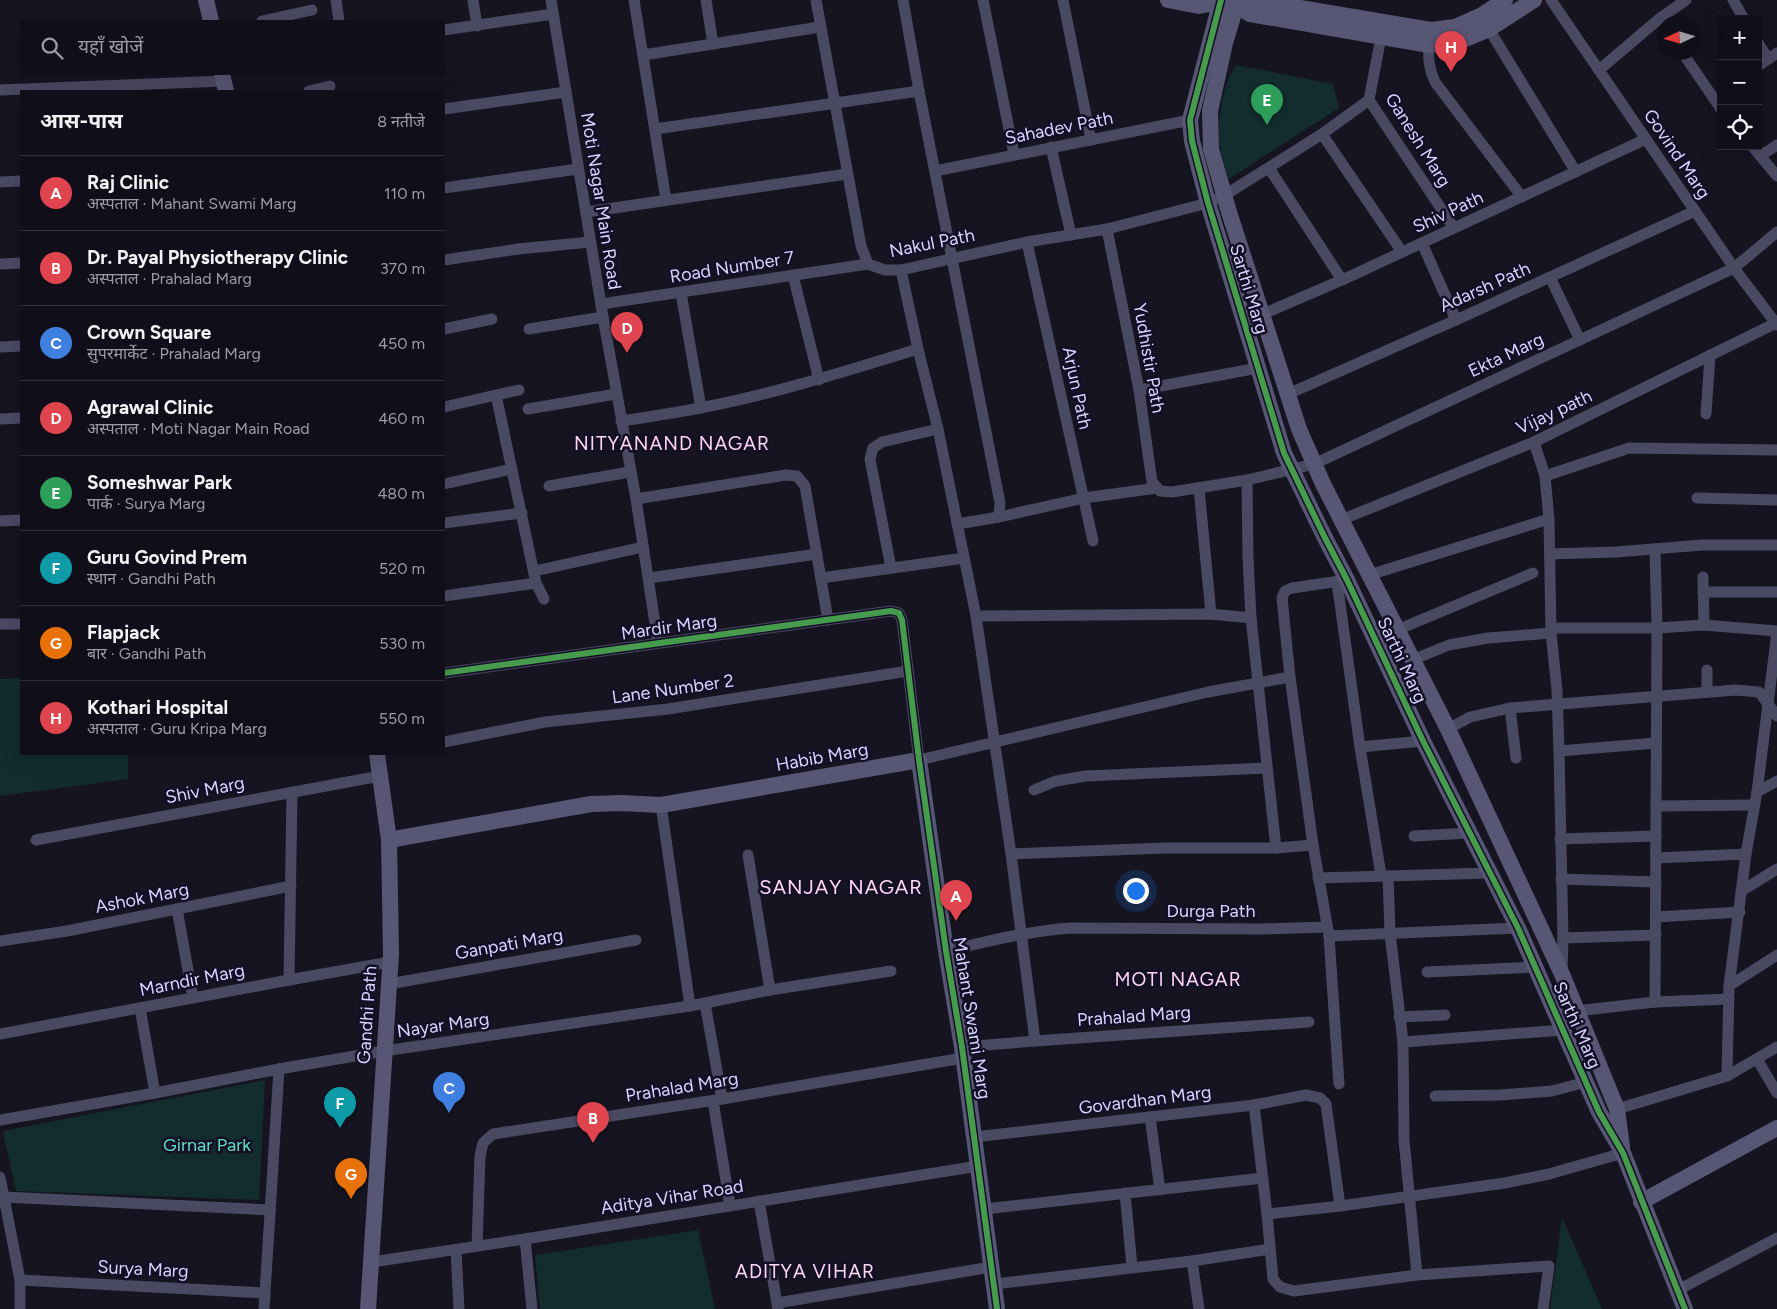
<!DOCTYPE html>
<html lang="hi">
<meta charset="utf-8">
<style>
body{margin:0;font-family:Figtree,"Noto Sans Devanagari",sans-serif;background:#191822;color:#f1f3f6}
.controls{position:absolute;right:15px;top:15px;display:grid;overflow:hidden;border-radius:0px;box-shadow:0 5px 20px #0002}
.controls button{width:45px;height:45px;display:grid;place-items:center;padding:0;border:0;border-bottom:1px solid #302f38;background:#100f19;color:#f1f3f6;font:25px sans-serif}
.compass{position:absolute;left:1657px;top:15px;width:45px;height:45px;border-radius:50%;background:#100f19;box-shadow:0 5px 20px #0002;rotate:266deg}
.you{position:absolute;left:1135px;top:890px;width:18px;height:18px;margin:-12px;border:4px solid #fff;border-radius:50%;background:#1a73e8;box-shadow:0 0 0 8px #1a73e833}
.badge{display:grid;place-items:center;width:32px;height:32px;border-radius:50%;background:#9591b1;color:#fff;font-size:16px;font-weight:700}
.pin{position:absolute;translate:-50% -41px;filter:drop-shadow(0 1px 2px #0008)}
.pin::after{content:'';position:absolute;top:26px;width:18px;height:15px;background:inherit;clip-path:polygon(0 0,100% 0,50% 100%)}
.list{margin:0;padding:0;list-style:none}
h2{display:flex;justify-content:space-between;align-items:center;height:65px;margin:0;padding:0 20px;font-size:21px}
h2 small{font-size:16px;font-weight:400;color:#9c9ca2}
.list li{display:grid;grid-template-columns:32px 1fr auto;gap:15px;align-items:center;box-sizing:border-box;height:75px;padding:0 20px;border-top:1px solid #302f38}
.list b{display:block;font-size:19px;white-space:nowrap}
.list p{margin:0;font-size:16px;white-space:nowrap;color:#9c9ca2}
.list em{font-size:16px;font-style:normal;color:#9c9ca2}
.icon{flex:none;width:28px;height:28px;fill:none;stroke:currentColor;stroke-width:2;stroke-linecap:round;stroke-linejoin:round}
.map{position:relative;flex:none;width:1777px;height:1309px;overflow:hidden}
.search{position:absolute;background:#100f19;box-shadow:0 5px 20px #0002;left:20px;top:20px;width:425px;height:55px;display:flex;align-items:center;gap:12px;box-sizing:border-box;padding:0 18px;border-radius:0px;color:#9c9ca2;font-size:19px}
.panel{position:absolute;background:#100f19;box-shadow:0 5px 20px #0002;left:20px;top:90px;width:425px;height:665px;border-radius:0px}
.map>svg:first-child{display:block}
.green{fill:#132c2d}
.lines{fill:none;stroke-linecap:round;stroke-linejoin:round}
.street{stroke:#4a4962;stroke-width:11}
.secondary{stroke:#575674;stroke-width:16}
.cycleway-casing{stroke:#130f26;stroke-width:9}
.cycleway{stroke:#469c4c;stroke-width:6}
.labels{text-anchor:middle;dominant-baseline:central;stroke-width:5;stroke-linejoin:round;paint-order:stroke}
.street-label{font-size:18px;fill:#d9d4ff;stroke:#130f26}
.park-label{font-size:18px;fill:#5fe0c0;stroke:#130f26}
.neighbourhood-label{font-size:19px;letter-spacing:1px;fill:#ffd6f0;stroke:#130f26}
.quarter-label{font-size:20px;letter-spacing:1px;fill:#ffd6f0;stroke:#130f26}
</style>
<div class="map">
<svg width="1777" height="1309" viewBox="0 0 1777 1309">
<rect width="100%" height="100%" fill="#161421"/>
<g class="green">
<path d="M1236,65L1333,84L1339,108L1229,179C1225,167 1220,153 1219,140C1218,119 1223,82 1236,65Z"/>
<polygon points="21,678 21,754 128,754 128,779 0,796 0,679"/>
<polygon points="265,1080 259,1200 16,1191 3,1131"/>
<polygon points="1562,1217 1602,1309 1550,1309"/>
<polygon points="698,1230 715,1309 540,1309 535,1255"/>
</g>
<g class="lines">
<g class="street">
<polyline points="336,0 339,21"/>
<polyline points="473,0 477,26"/>
<polyline points="551,0 603,317 636,499 658,643"/>
<polyline points="634,0 666,200"/>
<polyline points="706,0 713,44"/>
<polyline points="816,0 861,246 868,264 885,270 901,270 1027,242 1107,229 1208,203 1225,195 1322,134 1369,100"/>
<polyline points="903,0 919,91 1000,503 999,517 957,524"/>
<polyline points="983,0 1014,154"/>
<polyline points="1063,0 1091,140"/>
<polyline points="1551,0 1734,268 1777,325"/>
<polyline points="1733,0 1744,19"/>
<polyline points="262,21 312,10"/>
<polyline points="1489,29 1576,172"/>
<polyline points="444,30 553,14"/>
<polyline points="1381,37 1369,100 1454,228"/>
<polyline points="1758,43 1768,59"/>
<path d="M1429,45C1428,59 1429,69 1435,82L1522,197"/>
<polyline points="1682,52 1721,109"/>
<polyline points="643,55 820,27"/>
<polyline points="1758,66 1777,53"/>
<polyline points="1599,70 1659,19 1686,0"/>
<polyline points="0,90 224,81"/>
<polyline points="309,91 330,86"/>
<polyline points="444,109 566,92"/>
<polyline points="655,129 919,91"/>
<polyline points="1322,134 1402,252"/>
<polyline points="1752,146 1777,176"/>
<polyline points="1051,147 1071,235"/>
<polyline points="1760,156 1777,145"/>
<polyline points="1269,168 1342,280"/>
<polyline points="935,171 1190,120"/>
<polyline points="0,182 21,181"/>
<polyline points="444,188 578,169"/>
<polyline points="586,212 847,174"/>
<polyline points="1107,229 1139,390 1152,482 1160,491 1172,492 1247,480 1314,464 1734,268 1777,232"/>
<polyline points="1027,242 1093,541"/>
<polyline points="1422,243 1456,320"/>
<polyline points="444,260 518,249 590,242"/>
<polyline points="0,264 21,263"/>
<polyline points="901,270 918,349 938,429 976,616 1011,854 1035,1041"/>
<polyline points="793,275 819,380"/>
<polyline points="1550,277 1580,340"/>
<polyline points="681,293 701,408"/>
<polyline points="601,304 868,264"/>
<polyline points="1263,314 1342,280 1646,139"/>
<polyline points="444,329 492,319"/>
<polyline points="529,329 603,317"/>
<polyline points="0,347 21,346"/>
<polyline points="519,390 496,395 536,583 544,599"/>
<polyline points="1139,390 1258,368"/>
<polyline points="1288,394 1456,320 1695,211"/>
<polyline points="444,407 496,395"/>
<polyline points="528,409 616,394"/>
<polyline points="1706,414 1710,355"/>
<polyline points="0,419 21,418"/>
<path d="M621,421C648,417 674,413 700,408C774,394 846,371 918,349"/>
<polyline points="1534,442 1545,476 1549,519 1551,633 1557,690 1559,751 1563,938 1562,970"/>
<polyline points="1545,476 1629,448 1777,450"/>
<polyline points="1247,480 1248,558 1251,618 1276,848"/>
<polyline points="444,484 512,469"/>
<polyline points="549,486 630,472"/>
<polyline points="1199,488 1211,614"/>
<polyline points="1697,498 1777,500"/>
<polyline points="636,499 786,475 797,476 805,486 828,620"/>
<polyline points="999,517 1084,498 1157,488"/>
<polyline points="1341,520 1534,442 1776,323"/>
<polyline points="0,521 21,520"/>
<polyline points="444,523 522,513"/>
<polyline points="1550,554 1616,552 1702,545 1777,545"/>
<polyline points="891,568 870,459 873,448 882,442 938,429"/>
<polyline points="535,571 643,547"/>
<polyline points="1369,575 1549,519"/>
<polyline points="1703,577 1704,625"/>
<polyline points="649,578 817,554"/>
<polyline points="821,578 964,558"/>
<polyline points="1347,580 1292,588 1285,591 1282,598 1290,677 1313,845 1329,936 1518,928"/>
<polyline points="1337,582 1360,747 1381,875"/>
<polyline points="1703,592 1777,592"/>
<polyline points="444,596 536,583"/>
<polyline points="976,616 1211,614 1251,618"/>
<polyline points="0,624 21,624"/>
<polyline points="1551,628 1657,628 1704,625 1777,631"/>
<polyline points="1397,630 1533,573"/>
<polyline points="1412,660 1449,645 1488,638 1551,633"/>
<polyline points="444,673 891,611 899,613 902,620 919,760 1208,692 1290,677"/>
<polyline points="1707,692 1707,670"/>
<polyline points="1510,708 1516,758"/>
<polyline points="1448,729 1470,717 1510,708 1736,690 1759,692 1777,716"/>
<polyline points="444,742 545,722 668,709 908,671"/>
<polyline points="1360,747 1423,741"/>
<polyline points="1559,751 1656,743"/>
<polyline points="1034,790 1056,781 1086,776 1267,768"/>
<polyline points="1757,792 1777,781"/>
<polyline points="661,805 690,1006"/>
<polyline points="1656,806 1754,805"/>
<polyline points="1414,836 1469,833"/>
<polyline points="1560,839 1656,836"/>
<polyline points="36,840 380,776"/>
<polyline points="1011,854 1165,848 1276,848 1313,845"/>
<polyline points="748,855 770,990"/>
<polyline points="1656,858 1746,854"/>
<polyline points="1388,876 1390,933 1403,1042 1404,1140 1417,1275"/>
<polyline points="1318,878 1489,873"/>
<polyline points="1561,879 1656,882"/>
<polyline points="1743,890 1777,869"/>
<polyline points="177,909 193,998"/>
<polyline points="1656,917 1740,912"/>
<polyline points="1329,936 1339,1084"/>
<polyline points="1563,938 1656,935"/>
<polyline points="0,941 67,931 291,886"/>
<path d="M946,951C988,941 1029,931 1071,928L1260,929L1327,927"/>
<polyline points="1427,972 1535,967"/>
<polyline points="289,980 292,792"/>
<polyline points="389,984 636,940"/>
<polyline points="1729,986 1777,955"/>
<polyline points="1655,1002 1657,628 1655,549"/>
<polyline points="705,1003 722,1099"/>
<polyline points="140,1008 155,1093"/>
<polyline points="1576,1011 1655,1002 1729,999"/>
<polyline points="1399,1017 1445,1015"/>
<polyline points="0,1034 289,980 390,962"/>
<polyline points="1403,1042 1563,1030"/>
<polyline points="962,1047 1035,1041 1309,1022"/>
<polyline points="1757,1059 1777,1093"/>
<polyline points="1727,1076 1729,986 1746,854 1757,792 1777,632"/>
<polyline points="1435,1096 1500,1095 1552,1091 1586,1082"/>
<polyline points="713,1101 730,1205"/>
<polyline points="1254,1105 1267,1214 1273,1279 1280,1287 1294,1291 1417,1275 1549,1266 1543,1309"/>
<polyline points="1617,1109 1727,1076 1777,1047"/>
<polyline points="1150,1117 1160,1190"/>
<polyline points="0,1120 155,1093 279,1069 384,1051 690,1006 770,990 891,971"/>
<polyline points="974,1137 1254,1105 1306,1095 1320,1098 1326,1104 1340,1206"/>
<polyline points="0,1177 20,1280 20,1309"/>
<polyline points="1125,1193 1132,1267"/>
<polyline points="4,1197 270,1210"/>
<polyline points="759,1201 778,1309"/>
<polyline points="985,1209 1263,1178"/>
<polyline points="1267,1214 1340,1206 1505,1183 1549,1174 1623,1153"/>
<polyline points="525,1239 532,1309"/>
<polyline points="477,1246 480,1156 483,1143 493,1134 722,1099 963,1058"/>
<polyline points="456,1250 459,1309"/>
<polyline points="1192,1261 1199,1309"/>
<polyline points="372,1262 525,1239 978,1166"/>
<polyline points="20,1280 265,1293"/>
<polyline points="994,1284 1192,1261 1270,1249"/>
<polyline points="1678,1290 1777,1238"/>
<polyline points="777,1303 991,1267"/>
<polyline points="264,1309 279,1069"/>
</g>
<g class="secondary">
<polyline points="206,0 211,21"/>
<polyline points="1168,0 1199,6 1220,2 1236,5 1250,14 1429,45 1458,42 1489,29 1534,0"/>
<polyline points="1221,0 1190,120 1192,141 1208,203 1284,453 1324,536 1347,580 1423,741 1518,928 1599,1112 1623,1153 1685,1309"/>
<polyline points="1238,0 1225,43 1210,111 1211,149 1229,212 1299,429 1323,484 1448,729 1562,974 1617,1109 1622,1147"/>
<polyline points="1236,5 1253,0 1431,30 1455,27 1482,15 1505,0"/>
<polyline points="222,74 226,91"/>
<polyline points="389,840 591,804 621,803 661,805 919,760 946,951 962,1047 997,1309"/>
<polyline points="1641,1202 1777,1128"/>
<polyline points="368,1309 391,954 389,840 377,754"/>
</g>
<defs>
<g id="cycleway">
<polyline points="1221,0 1190,120 1192,141 1208,203 1284,453 1324,536 1347,580 1423,741 1518,928 1599,1112 1623,1153 1685,1309"/>
<polyline points="444,673 891,611 899,613 902,620 919,760 946,951 962,1047 997,1309"/>
</g>
</defs>
<use href="#cycleway" class="cycleway-casing"/>
<use href="#cycleway" class="cycleway"/>
</g>
<g class="labels">
<g class="street-label">
<text transform="translate(1059 128) rotate(-11)">Sahadev Path</text>
<text transform="translate(1418 140) rotate(58)">Ganesh Marg</text>
<text transform="translate(1677 154) rotate(56)">Govind Marg</text>
<text transform="translate(601 201) rotate(81)">Moti Nagar Main Road</text>
<text transform="translate(1448 212) rotate(-25)">Shiv Path</text>
<text transform="translate(932 243) rotate(-11)">Nakul Path</text>
<text transform="translate(732 267) rotate(-9)">Road Number 7</text>
<text transform="translate(1485 287) rotate(-24)">Adarsh Path</text>
<text transform="translate(1249 289) rotate(73)">Sarthi Marg</text>
<text transform="translate(1506 355) rotate(-25)">Ekta Marg</text>
<text transform="translate(1149 358) rotate(80)">Yudhistir Path</text>
<text transform="translate(1077 388) rotate(78)">Arjun Path</text>
<text transform="translate(1554 412) rotate(-25)">Vijay path</text>
<text transform="translate(669 627) rotate(-8)">Mardir Marg</text>
<text transform="translate(1402 660) rotate(65)">Sarthi Marg</text>
<text transform="translate(673 689) rotate(-8)">Lane Number 2</text>
<text transform="translate(822 757) rotate(-10)">Habib Marg</text>
<text transform="translate(205 790) rotate(-11)">Shiv Marg</text>
<text transform="translate(142 898) rotate(-11)">Ashok Marg</text>
<text x="1211" y="911">Durga Path</text>
<text transform="translate(509 944) rotate(-10)">Ganpati Marg</text>
<text transform="translate(192 980) rotate(-11)">Marndir Marg</text>
<text transform="translate(367 1015) rotate(-86)">Gandhi Path</text>
<text transform="translate(1134 1016) rotate(-4)">Prahalad Marg</text>
<text transform="translate(972 1018) rotate(81)">Mahant Swami Marg</text>
<text transform="translate(443 1025) rotate(-8)">Nayar Marg</text>
<text transform="translate(1577 1025) rotate(66)">Sarthi Marg</text>
<text transform="translate(682 1087) rotate(-9)">Prahalad Marg</text>
<text transform="translate(1145 1100) rotate(-7)">Govardhan Marg</text>
<text transform="translate(672 1197) rotate(-9)">Aditya Vihar Road</text>
<text transform="translate(143 1269) rotate(3)">Surya Marg</text>
</g>
<g class="park-label">
<text x="207" y="1145">Girnar Park</text>
</g>
<g class="neighbourhood-label">
<text x="672" y="443">NITYANAND NAGAR</text>
<text x="1178" y="979">MOTI NAGAR</text>
<text x="805" y="1271">ADITYA VIHAR</text>
</g>
<g class="quarter-label">
<text x="841" y="887">SANJAY NAGAR</text>
</g>
</g>
</svg>
<div class="controls">
<button>+</button>
<button>−</button>
<button><svg class="icon" aria-label="locate" viewBox="0 0 24 24"><circle cx="12" cy="12" r="6"/><path d="M12 2v4M12 18v4M2 12h4M18 12h4"/></svg></button>
</div>
<svg class="compass" viewBox="-18 -18 36 36"><path d="M0-13l5 13h-10z" fill="#e53935"/><path d="M0 13l5-13h-10z" fill="#9c9ca2"/></svg>
<div class="you"></div>
<div class="pin badge" style="left:956px;top:921px;background:#e0444e">A</div>
<div class="pin badge" style="left:593px;top:1143px;background:#e0444e">B</div>
<div class="pin badge" style="left:449px;top:1113px;background:#3f7fe0">C</div>
<div class="pin badge" style="left:627px;top:353px;background:#e0444e">D</div>
<div class="pin badge" style="left:1267px;top:125px;background:#2e9e5b">E</div>
<div class="pin badge" style="left:340px;top:1128px;background:#0f9aa8">F</div>
<div class="pin badge" style="left:351px;top:1199px;background:#e8710a">G</div>
<div class="pin badge" style="left:1451px;top:72px;background:#e0444e">H</div>
<div class="search"><svg class="icon" aria-label="search" viewBox="0 0 24 24"><circle cx="10" cy="10" r="6"/><path d="M15 15l6 6"/></svg>यहाँ खोजें</div>
<section class="panel">
<h2>आस-पास<small>8 नतीजे</small></h2>
<ul class="list">
<li><span class="badge" style="background:#e0444e">A</span><div><b>Raj Clinic</b><p>अस्पताल · Mahant Swami Marg</p></div><em>110 m</em></li>
<li><span class="badge" style="background:#e0444e">B</span><div><b>Dr. Payal Physiotherapy Clinic</b><p>अस्पताल · Prahalad Marg</p></div><em>370 m</em></li>
<li><span class="badge" style="background:#3f7fe0">C</span><div><b>Crown Square</b><p>सुपरमार्केट · Prahalad Marg</p></div><em>450 m</em></li>
<li><span class="badge" style="background:#e0444e">D</span><div><b>Agrawal Clinic</b><p>अस्पताल · Moti Nagar Main Road</p></div><em>460 m</em></li>
<li><span class="badge" style="background:#2e9e5b">E</span><div><b>Someshwar Park</b><p>पार्क · Surya Marg</p></div><em>480 m</em></li>
<li><span class="badge" style="background:#0f9aa8">F</span><div><b>Guru Govind Prem</b><p>स्थान · Gandhi Path</p></div><em>520 m</em></li>
<li><span class="badge" style="background:#e8710a">G</span><div><b>Flapjack</b><p>बार · Gandhi Path</p></div><em>530 m</em></li>
<li><span class="badge" style="background:#e0444e">H</span><div><b>Kothari Hospital</b><p>अस्पताल · Guru Kripa Marg</p></div><em>550 m</em></li>
</ul>
</section>
</div>
